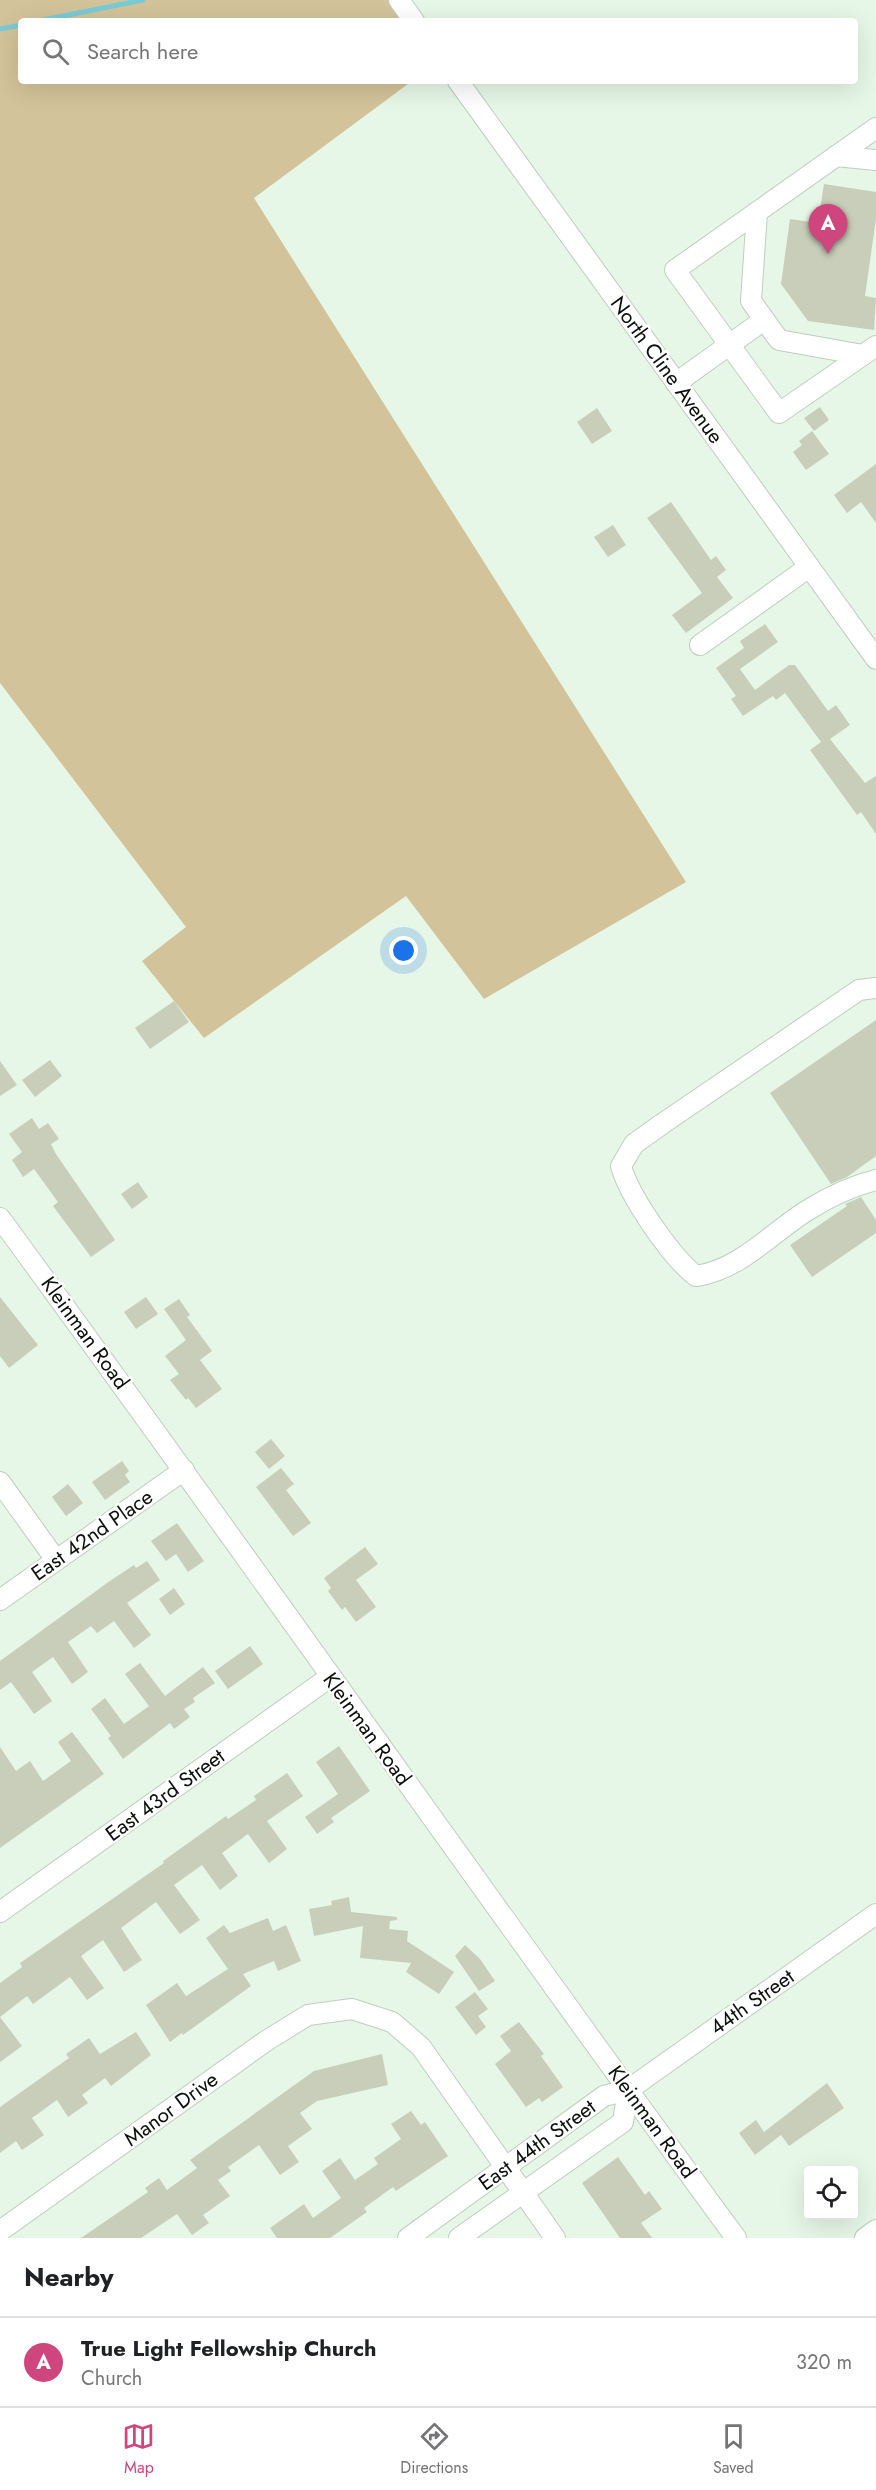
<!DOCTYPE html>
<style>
body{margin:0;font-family:Jost,sans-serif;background:#f6f6f6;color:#202124}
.controls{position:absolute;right:18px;bottom:18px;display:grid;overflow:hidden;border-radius:6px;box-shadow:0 6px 24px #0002}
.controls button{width:54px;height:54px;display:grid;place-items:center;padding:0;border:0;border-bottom:2px solid #e0e0e0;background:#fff;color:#202124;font:30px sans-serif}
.you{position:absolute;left:404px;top:951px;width:21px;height:21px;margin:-15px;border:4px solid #fff;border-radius:50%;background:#1a73e8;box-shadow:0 0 0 9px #1a73e833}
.badge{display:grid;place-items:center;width:39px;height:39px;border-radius:50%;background:#cf457d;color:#fff;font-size:20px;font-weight:700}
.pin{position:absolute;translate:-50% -50px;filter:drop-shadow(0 2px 3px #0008)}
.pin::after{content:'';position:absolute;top:32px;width:21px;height:18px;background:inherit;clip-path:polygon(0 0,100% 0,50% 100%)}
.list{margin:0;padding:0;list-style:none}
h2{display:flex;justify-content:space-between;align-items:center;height:78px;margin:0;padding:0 24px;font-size:26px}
h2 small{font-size:20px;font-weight:400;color:#757577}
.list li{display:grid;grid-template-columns:39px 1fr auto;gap:18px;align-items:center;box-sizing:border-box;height:90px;padding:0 24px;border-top:2px solid #e0e0e0}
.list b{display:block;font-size:22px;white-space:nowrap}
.list p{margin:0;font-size:20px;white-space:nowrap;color:#757577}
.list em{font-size:20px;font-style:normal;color:#757577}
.icon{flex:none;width:33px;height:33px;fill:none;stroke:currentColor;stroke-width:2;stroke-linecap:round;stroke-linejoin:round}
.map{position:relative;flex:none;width:876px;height:2238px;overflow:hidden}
.search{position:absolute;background:#fff;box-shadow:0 6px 24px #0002;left:18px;right:18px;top:18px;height:66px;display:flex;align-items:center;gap:15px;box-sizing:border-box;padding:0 21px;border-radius:6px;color:#757577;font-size:22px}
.sheet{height:168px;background:#fff}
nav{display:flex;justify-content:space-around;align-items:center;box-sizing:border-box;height:84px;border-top:2px solid #e0e0e0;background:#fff;font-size:16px;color:#757577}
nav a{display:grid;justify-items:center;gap:3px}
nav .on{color:#cf457d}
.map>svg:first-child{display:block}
.green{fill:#d3c39a}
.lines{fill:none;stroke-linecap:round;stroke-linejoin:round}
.stream{stroke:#7acad4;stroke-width:5}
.building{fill:#c9ceba}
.minor-casing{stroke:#becebf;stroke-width:22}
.minor{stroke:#fff;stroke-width:20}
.labels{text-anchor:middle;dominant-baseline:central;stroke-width:5;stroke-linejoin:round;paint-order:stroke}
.street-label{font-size:21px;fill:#0a100b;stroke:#fff}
</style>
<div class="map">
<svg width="876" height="2238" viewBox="0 0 876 2238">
<rect width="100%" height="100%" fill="#e6f7e7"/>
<polygon class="green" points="0,0 399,0 415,21 21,21 21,81 412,81 254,198 686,882 484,999 406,896 204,1038 142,961 186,927 0,683"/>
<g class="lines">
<g class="stream">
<polyline points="38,21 143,0"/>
<polyline points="0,29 21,25"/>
</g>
</g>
<g class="building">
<polygon points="824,184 876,192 876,219 865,296 876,298 874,330 808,321 781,284 790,219 818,223"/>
<polygon points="820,407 829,420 814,431 804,418"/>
<polygon points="597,408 612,431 592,444 577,422"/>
<polygon points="812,431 829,454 806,470 793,452 802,445 799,441"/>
<polygon points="876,464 876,523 861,502 847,513 834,495"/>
<polygon points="671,502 711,560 716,556 726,570 717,577 733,598 686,633 672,615 702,593 647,518"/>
<polygon points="613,525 626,545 608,557 594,537"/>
<polygon points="765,624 778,642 740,669 755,690 789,665 795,665 828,711 836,705 850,725 830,739 865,783 876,776 876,834 861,812 857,815 810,750 821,742 785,693 776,700 773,696 743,716 731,699 736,696 716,668 744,648 740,641"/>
<polygon points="174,1001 189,1022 150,1049 135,1028"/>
<polygon points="876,1020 876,1156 847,1177 831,1184 770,1093"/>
<polygon points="50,1060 62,1076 35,1097 22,1080"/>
<polygon points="0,1061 17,1085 0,1096"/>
<polygon points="32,1118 39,1129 48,1123 59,1139 51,1144 56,1154 115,1240 91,1257 53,1206 58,1202 34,1169 23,1177 12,1160 22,1152 9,1134"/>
<polygon points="138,1182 148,1197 132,1209 121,1194"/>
<polygon points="861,1197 876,1220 876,1233 812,1277 790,1245 847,1206 845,1204"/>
<polygon points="0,1297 38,1345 9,1368 0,1356"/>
<polygon points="146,1297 158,1314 136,1329 124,1312"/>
<polygon points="179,1299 190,1315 187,1317 212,1351 200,1360 222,1389 196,1408 188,1398 186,1400 170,1380 179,1374 165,1356 186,1340 164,1309"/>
<polygon points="271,1439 285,1456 269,1469 255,1452"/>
<polygon points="122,1461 129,1471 125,1475 130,1482 105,1500 92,1482"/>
<polygon points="281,1468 294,1484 286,1490 311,1523 293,1536 256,1487"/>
<polygon points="68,1484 83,1503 66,1516 52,1497"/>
<polygon points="177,1523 204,1561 188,1572 176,1554 166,1561 151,1541"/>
<polygon points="365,1547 378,1564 356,1580 376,1607 356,1622 345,1607 342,1610 328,1591 331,1588 324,1578"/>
<polygon points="147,1561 160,1580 127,1603 151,1635 134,1648 114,1621 97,1633 91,1626 68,1642 88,1672 72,1684 53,1657 32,1672 52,1701 34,1714 11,1682 0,1690 0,1661 107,1583 134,1565 136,1568"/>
<polygon points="174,1588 185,1604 170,1615 159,1599"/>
<polygon points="250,1646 263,1664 228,1689 215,1671"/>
<polygon points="140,1663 165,1696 203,1667 215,1683 193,1698 195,1702 184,1709 190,1717 174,1729 170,1723 123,1759 108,1738 111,1736 91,1709 105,1698 124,1724 149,1706 125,1674"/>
<polygon points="72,1732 104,1774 0,1848 0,1747 16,1771 30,1761 43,1781 71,1761 58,1742"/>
<polygon points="339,1746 370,1791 331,1818 334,1822 317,1834 305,1817 338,1794 316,1762"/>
<polygon points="287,1773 303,1796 267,1821 287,1849 269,1863 248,1834 222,1853 238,1876 220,1890 202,1865 174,1885 200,1920 180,1934 156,1902 121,1928 142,1960 124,1972 103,1940 81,1956 104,1988 87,2000 70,1977 33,2004 27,1996 0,2017 0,1983 22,1967 20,1963 164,1863 163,1861 226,1816 228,1819 256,1800 254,1796"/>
<polygon points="349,1897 351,1912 397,1917 397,1920 390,1921 389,1929 408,1931 407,1941 454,1972 439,1994 406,1972 411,1963 360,1958 363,1926 314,1936 309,1909 332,1905 331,1901"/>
<polygon points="268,1918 273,1931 286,1925 301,1961 278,1971 274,1961 243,1974 251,1986 183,2035 182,2033 170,2042 146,2005 177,1983 186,1996 228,1969 206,1938 224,1925 230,1933"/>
<polygon points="465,1945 480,1959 495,1981 479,1991 455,1956"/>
<polygon points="475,1992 488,2009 478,2016 486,2027 476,2035 455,2007"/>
<polygon points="0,2017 22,2046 0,2062"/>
<polygon points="519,2022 544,2054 541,2056 563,2087 542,2102 539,2098 526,2107 495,2064 511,2051 500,2036"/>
<polygon points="136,2032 151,2055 111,2086 105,2078 82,2095 88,2103 68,2117 57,2100 32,2118 44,2135 22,2150 16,2141 0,2153 0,2107 69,2058 66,2054 89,2038 100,2054"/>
<polygon points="382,2054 388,2085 317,2101 300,2113 312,2129 288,2146 299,2162 280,2175 259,2145 228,2167 231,2171 218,2180 230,2196 203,2215 209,2223 192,2235 177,2214 141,2238 81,2238 148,2192 145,2188 159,2178 167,2190 197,2168 190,2160 314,2071"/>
<polygon points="827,2083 844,2108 789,2146 781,2135 755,2155 739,2133 756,2120 764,2132"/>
<polygon points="411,2111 421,2125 425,2122 448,2156 396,2191 393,2187 364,2208 367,2212 330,2238 277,2238 270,2228 304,2204 313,2218 341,2198 322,2171 340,2158 355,2180 378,2164 374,2158 401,2139 391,2124"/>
<polygon points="618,2157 645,2195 649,2191 662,2209 641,2223 652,2238 620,2238 582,2183"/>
</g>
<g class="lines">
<defs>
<g id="minor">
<polyline points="399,0 414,21"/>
<polyline points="458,81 876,659"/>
<polyline points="876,128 675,270 779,413 876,346"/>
<polyline points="836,156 876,160"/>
<polyline points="757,212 751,301 779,340 863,355"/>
<polyline points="676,383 764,320"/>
<polyline points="700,645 809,567"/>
<path d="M876,988L859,990L662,1124L634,1144L621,1166C629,1196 672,1258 696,1276C740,1270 772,1232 808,1210C829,1197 852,1186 876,1180"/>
<path d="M0,1218C248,1556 488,1900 736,2238"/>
<polyline points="0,1482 56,1560"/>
<polyline points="0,1600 184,1470"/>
<polyline points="0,1912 330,1677"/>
<polyline points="0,2231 266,2041 308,2015 352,2009 392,2022 421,2047 555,2238"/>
<polyline points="408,2238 604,2096 628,2090 876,1914"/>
<polyline points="459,2238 623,2122 628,2090"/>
<polyline points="865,2238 876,2230"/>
</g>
</defs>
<use href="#minor" class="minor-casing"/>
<use href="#minor" class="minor"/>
</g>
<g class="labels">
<g class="street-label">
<text transform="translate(667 370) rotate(54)">North Cline Avenue</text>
<text transform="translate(85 1333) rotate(54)">Kleinman Road</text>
<text transform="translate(92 1535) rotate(-35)">East 42nd Place</text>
<text transform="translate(367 1729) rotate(54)">Kleinman Road</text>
<text transform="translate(165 1795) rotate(-36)">East 43rd Street</text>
<text transform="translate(752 2002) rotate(-35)">44th Street</text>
<text transform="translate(171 2109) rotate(-36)">Manor Drive</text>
<text transform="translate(652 2122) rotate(54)">Kleinman Road</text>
<text transform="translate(537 2145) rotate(-36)">East 44th Street</text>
</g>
</g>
</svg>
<div class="controls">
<button><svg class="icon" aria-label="locate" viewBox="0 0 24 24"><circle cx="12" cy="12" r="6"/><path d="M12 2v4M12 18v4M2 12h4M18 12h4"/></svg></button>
</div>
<div class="you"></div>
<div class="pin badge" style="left:828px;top:254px">A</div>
<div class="search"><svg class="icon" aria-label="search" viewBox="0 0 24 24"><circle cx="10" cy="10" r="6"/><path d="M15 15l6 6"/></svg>Search here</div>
</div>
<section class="sheet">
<h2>Nearby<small></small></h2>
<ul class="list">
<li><span class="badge">A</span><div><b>True Light Fellowship Church</b><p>Church</p></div><em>320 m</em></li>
</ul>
</section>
<nav>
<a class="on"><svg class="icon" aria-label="map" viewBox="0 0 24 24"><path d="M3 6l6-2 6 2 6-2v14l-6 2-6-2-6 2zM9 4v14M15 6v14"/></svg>Map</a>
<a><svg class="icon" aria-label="directions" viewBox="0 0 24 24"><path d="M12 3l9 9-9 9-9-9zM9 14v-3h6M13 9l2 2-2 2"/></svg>Directions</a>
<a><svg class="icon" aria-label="saved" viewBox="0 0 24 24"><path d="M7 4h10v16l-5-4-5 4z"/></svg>Saved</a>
</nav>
